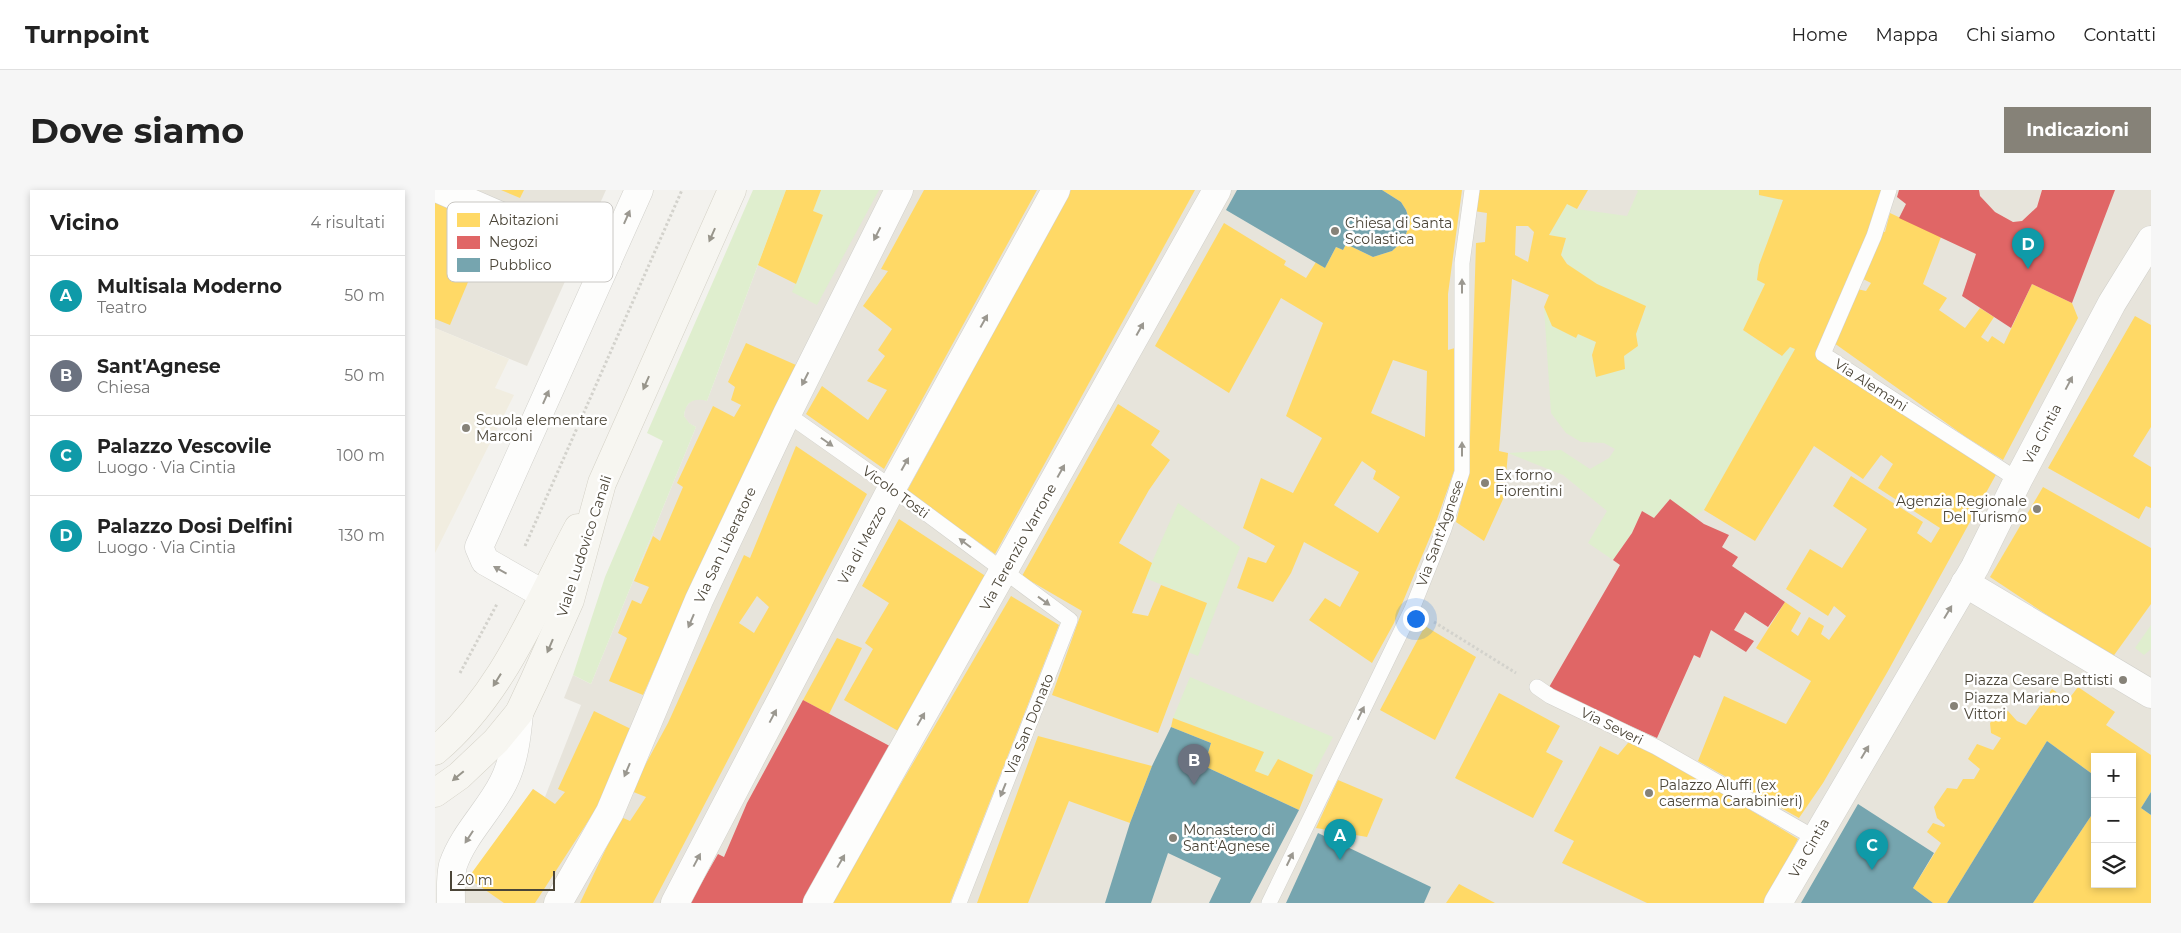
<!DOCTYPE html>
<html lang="it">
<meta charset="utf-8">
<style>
body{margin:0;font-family:Montserrat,sans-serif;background:#f6f6f6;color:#222}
.controls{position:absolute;right:15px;bottom:15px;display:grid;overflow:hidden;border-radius:0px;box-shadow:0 2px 8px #0003}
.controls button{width:45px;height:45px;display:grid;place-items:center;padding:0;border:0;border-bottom:1px solid #e0e0e0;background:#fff;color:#222;font:25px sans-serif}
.scale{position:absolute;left:15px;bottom:12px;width:105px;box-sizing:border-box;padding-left:5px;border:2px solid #4b4538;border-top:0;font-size:14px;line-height:18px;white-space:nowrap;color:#4b4538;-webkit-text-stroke:4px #fff;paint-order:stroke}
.you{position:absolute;left:980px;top:428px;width:18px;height:18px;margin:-12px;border:4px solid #fff;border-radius:50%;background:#1a73e8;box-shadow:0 0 0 8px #1a73e833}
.badge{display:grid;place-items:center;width:32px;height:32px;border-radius:50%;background:#868278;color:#fff;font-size:16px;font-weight:700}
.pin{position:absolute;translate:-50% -41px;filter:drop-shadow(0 1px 2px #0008)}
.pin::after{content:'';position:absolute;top:26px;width:18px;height:15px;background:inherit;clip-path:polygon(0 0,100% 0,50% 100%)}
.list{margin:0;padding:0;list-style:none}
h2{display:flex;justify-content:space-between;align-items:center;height:65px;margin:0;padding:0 20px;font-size:21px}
h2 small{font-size:16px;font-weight:400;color:#767676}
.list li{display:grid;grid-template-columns:32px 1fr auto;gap:15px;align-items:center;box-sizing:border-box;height:80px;padding:0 20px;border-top:1px solid #e0e0e0}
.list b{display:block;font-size:19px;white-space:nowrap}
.list p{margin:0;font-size:16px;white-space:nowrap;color:#767676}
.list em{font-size:16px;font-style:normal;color:#767676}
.icon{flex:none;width:28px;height:28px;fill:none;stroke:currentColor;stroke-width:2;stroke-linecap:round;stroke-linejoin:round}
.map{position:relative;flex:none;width:1716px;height:713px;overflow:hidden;border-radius:0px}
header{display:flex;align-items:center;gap:30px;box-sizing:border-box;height:70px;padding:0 25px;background:#fff;border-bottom:1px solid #e0e0e0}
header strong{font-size:24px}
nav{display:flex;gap:28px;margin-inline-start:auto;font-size:18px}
.intro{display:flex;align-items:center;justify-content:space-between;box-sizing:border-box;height:120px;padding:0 30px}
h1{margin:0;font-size:35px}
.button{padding:12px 22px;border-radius:0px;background:#868278;color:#fff;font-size:18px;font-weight:700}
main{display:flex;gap:30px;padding:0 30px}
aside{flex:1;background:#fff;border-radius:0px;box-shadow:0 2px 8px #0003}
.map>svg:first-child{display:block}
.residential{fill:#e7e4db;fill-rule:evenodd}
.education{fill:#f1ede0}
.green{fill:#dfeece}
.homes{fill:#ffd966;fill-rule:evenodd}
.shops{fill:#e06666}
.public{fill:#76a5af}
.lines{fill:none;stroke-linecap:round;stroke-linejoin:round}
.lane-casing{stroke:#d1d0cb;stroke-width:16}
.street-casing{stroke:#d1d0cb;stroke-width:29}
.secondary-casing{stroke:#d3d0c5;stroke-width:29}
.path{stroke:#d3d2cc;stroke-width:3;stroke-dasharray:2.5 2.5;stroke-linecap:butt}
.lane{stroke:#fdfdfc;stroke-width:15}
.street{stroke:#fdfdfc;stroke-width:28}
.secondary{stroke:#f7f6f1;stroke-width:28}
.oneway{fill:#9b9890}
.oneway2{fill:#98958b}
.poi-dot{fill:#868278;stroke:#fff;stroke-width:2}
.labels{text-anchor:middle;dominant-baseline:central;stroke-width:5;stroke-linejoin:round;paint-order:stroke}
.poi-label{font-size:14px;fill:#4b4538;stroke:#fff;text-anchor:start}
.street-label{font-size:14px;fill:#4b4538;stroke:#fff}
.key{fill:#fff;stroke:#c9c7c3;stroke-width:1}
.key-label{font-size:14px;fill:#4b4538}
</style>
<header>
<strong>Turnpoint</strong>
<nav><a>Home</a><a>Mappa</a><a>Chi siamo</a><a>Contatti</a></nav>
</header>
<div class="intro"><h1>Dove siamo</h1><a class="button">Indicazioni</a></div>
<main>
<aside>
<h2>Vicino<small>4 risultati</small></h2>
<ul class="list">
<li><span class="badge" style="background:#0f9aa8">A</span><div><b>Multisala Moderno</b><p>Teatro</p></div><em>50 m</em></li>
<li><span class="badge" style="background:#6b7280">B</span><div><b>Sant'Agnese</b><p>Chiesa</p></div><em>50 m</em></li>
<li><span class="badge" style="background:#0f9aa8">C</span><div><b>Palazzo Vescovile</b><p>Luogo · Via Cintia</p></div><em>100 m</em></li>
<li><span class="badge" style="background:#0f9aa8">D</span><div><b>Palazzo Dosi Delfini</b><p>Luogo · Via Cintia</p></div><em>130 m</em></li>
</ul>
</aside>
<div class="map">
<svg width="1716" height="713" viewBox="0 0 1716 713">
<rect width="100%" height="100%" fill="#f3f2ee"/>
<g class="residential">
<polygon points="0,0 171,0 92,176 0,138"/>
<path d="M351,0H1716V713H16L98,599L110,607L146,515L129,508L138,485L156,494L261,237L253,233L249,226L250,218L256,211L264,208L272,211ZM1660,567H1697V694H1660Z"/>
</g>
<polygon class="education" points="0,138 74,169 60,198 79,205 0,363"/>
<g class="green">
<path d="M318,0H351L272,211C259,207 250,212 249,226L254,233L261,237L156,494L138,485L170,387L228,251L212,243Z"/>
<polygon points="386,0 444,0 382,115 357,102 388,25 378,21"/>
<path d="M1201,0H1324V5L1348,10L1324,75L1322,90L1330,94L1308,140L1346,166L1355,157L1360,159L1269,320L1258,327L1235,309L1219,328L1207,321L1197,343L1178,370L1153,353L1172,321L1128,285L1073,263L1126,260L1155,279L1174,268L1180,259L1169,253L1146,252L1131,243L1116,223L1109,117L1118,136L1141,148L1143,144L1161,152L1157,165L1161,186L1190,179L1189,166L1203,156L1201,144L1211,117C1185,105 1140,90 1126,65L1131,48L1114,45L1132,14L1142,19L1192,26L1203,1Z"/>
<polygon points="743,313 805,357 763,466 753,462 772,413 710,388"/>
<polygon points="1716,435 1716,459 1709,465 1700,458"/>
<polygon points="755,487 898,547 878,585 843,569 833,586 820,581 828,562 738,528"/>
</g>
<g class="homes">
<polygon points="66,0 89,0 85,8"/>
<polygon points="351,0 386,0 378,21 388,25 361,94 323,75"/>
<polygon points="489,0 602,0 449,279 371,224 387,196 433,230 452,200 432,191 450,166 443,160 457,139 428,116 453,81 446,79"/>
<polygon points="636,0 760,0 560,364 472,301"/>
<path d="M947,0H1027L1013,104V160L1020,158L1019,281L1000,335L959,433L937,473L874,430L890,408L905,417L924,382L869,352L856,383L838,412L802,398L813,367L831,373L840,356L808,338L826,288L858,303L887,248L851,226L888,133L846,108L794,203L720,156L789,33L851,71L849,75L871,88L881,72L890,78L901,57L908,60L911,54L938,67L957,61L969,50L975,32L971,20L966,12ZM958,170L992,181L990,247L936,223ZM927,271L941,281L938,289L965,307L943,343L899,315Z"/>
<path d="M1045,0H1153L1142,19L1132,14L1114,45L1131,48L1126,65L1132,74L1162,94L1211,116L1201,144L1203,156L1189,166L1190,179L1161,187L1157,165L1161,152L1143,144L1141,148L1117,136L1109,117L1114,105L1077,89L1064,261L1073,263L1069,307L1049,351L1021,332L1034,280L1041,53L1050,52L1052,23L1039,21ZM1081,36H1093L1099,42L1093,72L1080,65Z"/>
<polygon points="1324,0 1448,0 1417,87 1382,166 1563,281 1453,481 1388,593 1364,628 1263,571 1289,506 1351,534 1376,491 1321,458 1350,412 1366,423 1356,441 1363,446 1374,427 1389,436 1386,444 1394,450 1411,426 1399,416 1393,426 1351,399 1375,359 1407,378 1432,339 1398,316 1416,286 1488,332 1482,343 1496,353 1505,338 1443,298 1458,274 1446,265 1428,289 1379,256 1320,351 1269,320 1360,159 1355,157 1347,166 1308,140 1330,94 1322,90 1324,75 1348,10 1324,5"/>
<polygon points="0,10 57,35 15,135 0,129"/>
<polygon points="1455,23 1506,47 1488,94 1512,108 1504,120 1530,138 1545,118 1559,127 1546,147 1553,152 1557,146 1569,154 1597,94 1637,113 1643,128 1568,270 1531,247 1399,153 1422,99 1431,101 1436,93 1426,88 1444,41 1450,42"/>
<polygon points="1700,126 1716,135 1716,237 1698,266 1716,277 1716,318 1711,316 1704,329 1613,278"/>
<polygon points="311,153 361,175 249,412 208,505 174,491 192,448 183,443 197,410 206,414 214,397 199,391 218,346 225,351 248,297 242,293 278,216 299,227 306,215 296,210 300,197 293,192"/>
<polygon points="683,214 725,241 716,255 735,270 714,300 684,353 717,373 697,423 713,426 726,395 772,413 723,543 617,505 647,421 587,386"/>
<path d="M361,256L432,304L218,713H145L186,627L195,631L211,607L196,601L233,533L309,365L315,368ZM322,406L334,417L319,443L304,433Z"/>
<polygon points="1608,297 1716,358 1716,414 1677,468 1555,387"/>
<polygon points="464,329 555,389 465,542 409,510 438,459 430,453 454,413 427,396"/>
<polygon points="576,406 624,435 515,713 396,713"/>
<polygon points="990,436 1041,467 1000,550 945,520"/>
<polygon points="402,448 427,458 394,524 368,510"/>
<polygon points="1643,497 1680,522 1671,535 1716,565 1716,602 1706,618 1716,625 1716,713 1598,713 1660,620 1660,694 1697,694 1697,567 1660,567 1660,586 1612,551 1512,713 1498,713 1478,698 1506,653 1492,642 1498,633 1509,637 1510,635 1502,628 1499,617 1512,598 1522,599 1528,589 1539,589 1545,579 1533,569 1542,554 1558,560 1566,548 1556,543 1555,533 1564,522 1573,521 1582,531 1591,535 1617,499 1633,510"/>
<polygon points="1064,503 1125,536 1111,562 1128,571 1098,628 1020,588"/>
<polygon points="159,521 196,539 161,619 100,713 69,713 33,688 98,599 120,614 130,602 123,599"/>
<polygon points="738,528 829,562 820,581 833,586 843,569 878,585 864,620 769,576 776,553 736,537"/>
<polygon points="603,546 717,576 695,633 634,611 593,713 542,713"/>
<polygon points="1197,548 1363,649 1330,713 1212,713 1127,673 1139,651 1119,641 1165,556 1183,565"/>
<polygon points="903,590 948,609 932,647 881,638"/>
<polygon points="1024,694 1060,713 1011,713"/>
</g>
<g class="shops">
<polygon points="1464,0 1544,0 1545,6 1560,22 1578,32 1587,31 1602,17 1607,0 1680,0 1637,113 1597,94 1576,138 1527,106 1541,64 1464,28 1471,14 1462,7"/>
<polygon points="1235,309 1269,334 1294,345 1287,357 1303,367 1297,376 1350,412 1333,437 1310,422 1299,440 1319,451 1311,462 1276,440 1265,468 1259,465 1222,548 1113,499 1185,375 1178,370 1197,343 1207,321 1219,328"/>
<polygon points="368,510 466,562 376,713 255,713 283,664 289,667 312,613"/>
</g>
<g class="public">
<polygon points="802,0 947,0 966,12 971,20 975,32 969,50 957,61 938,67 911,54 908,60 901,57 890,78 791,20"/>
<polygon points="736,537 776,553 769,576 864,620 815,713 774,713 786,688 733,663 716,713 670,713 695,633 717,576"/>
<polygon points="1612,551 1660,586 1660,620 1598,713 1512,713"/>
<polygon points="1716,602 1716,625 1706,618"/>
<polygon points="1423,614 1499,663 1478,698 1498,713 1366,713"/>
<polygon points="883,643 996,697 989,713 851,713"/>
</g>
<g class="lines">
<defs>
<g id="lane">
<polyline points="1454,0 1439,46 1388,164 1583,290"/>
<polyline points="352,224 457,298 635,430 524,713"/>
<polyline points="1102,497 1115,506 1221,557 1380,648"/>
<polyline points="834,713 977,419 1009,339 1027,282 1027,73 1037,0"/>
</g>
<g id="street">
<polyline points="6,0 172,72"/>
<polyline points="1530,393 1716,504"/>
<polyline points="108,404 50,371 44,357 204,0"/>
<path d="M16,713C16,701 15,687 18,675C28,645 54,621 68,593C79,572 82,546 84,523"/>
<polyline points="123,713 175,622 264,410 352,224 464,0"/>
<polyline points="240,713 457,298 621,0"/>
<polyline points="382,713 782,0"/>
<polyline points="1343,713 1540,377 1583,290 1677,113 1716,50"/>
</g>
<g id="secondary">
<path d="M0,561C69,503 101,416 143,338"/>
<polyline points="0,603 24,586 61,551 84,523 99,491 135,410 167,293 297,0"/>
</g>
</defs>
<use href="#lane" class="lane-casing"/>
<use href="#street" class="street-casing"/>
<use href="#secondary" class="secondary-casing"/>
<g class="path">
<polyline points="90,356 247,0"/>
<polyline points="999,432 1081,483"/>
<polyline points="25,483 62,414"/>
</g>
<use href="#lane" class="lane"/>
<use href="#street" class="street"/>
<use href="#secondary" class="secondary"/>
</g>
<defs><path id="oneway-solid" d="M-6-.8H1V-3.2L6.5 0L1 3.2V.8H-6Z" transform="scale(1.25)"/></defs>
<g class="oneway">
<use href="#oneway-solid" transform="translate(192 27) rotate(-66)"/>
<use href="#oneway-solid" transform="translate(442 44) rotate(117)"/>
<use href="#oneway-solid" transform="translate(1027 96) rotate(-90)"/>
<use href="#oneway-solid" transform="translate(549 131) rotate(-61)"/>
<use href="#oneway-solid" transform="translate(705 139) rotate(-61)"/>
<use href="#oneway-solid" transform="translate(370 189) rotate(117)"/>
<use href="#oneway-solid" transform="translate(1634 193) rotate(-62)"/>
<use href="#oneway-solid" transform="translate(111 207) rotate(-66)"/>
<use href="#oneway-solid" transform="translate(392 252) rotate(35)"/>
<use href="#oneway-solid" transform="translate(1027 259) rotate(-90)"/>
<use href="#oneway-solid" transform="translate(470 274) rotate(-61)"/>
<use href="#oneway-solid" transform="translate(626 281) rotate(-61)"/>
<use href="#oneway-solid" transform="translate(530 353) rotate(-143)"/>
<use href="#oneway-solid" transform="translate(65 380) rotate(-151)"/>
<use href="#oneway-solid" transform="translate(609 411) rotate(36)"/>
<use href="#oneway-solid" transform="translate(1513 422) rotate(-59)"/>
<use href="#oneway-solid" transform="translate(256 431) rotate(113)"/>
<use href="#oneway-solid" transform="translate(926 523) rotate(-64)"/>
<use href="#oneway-solid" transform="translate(338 526) rotate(-62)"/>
<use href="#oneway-solid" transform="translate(486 529) rotate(-60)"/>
<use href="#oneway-solid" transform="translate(1430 562) rotate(-59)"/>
<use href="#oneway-solid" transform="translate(192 580) rotate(113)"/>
<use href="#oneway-solid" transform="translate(568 600) rotate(112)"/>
<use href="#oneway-solid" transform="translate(34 647) rotate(123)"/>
<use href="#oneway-solid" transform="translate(855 669) rotate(-64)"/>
<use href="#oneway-solid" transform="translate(262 670) rotate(-62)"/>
<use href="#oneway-solid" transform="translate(406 671) rotate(-60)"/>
</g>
<g class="oneway2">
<use href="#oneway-solid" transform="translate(277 45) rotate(114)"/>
<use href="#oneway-solid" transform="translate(211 193) rotate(114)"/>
<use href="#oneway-solid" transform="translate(115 456) rotate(113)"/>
<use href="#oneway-solid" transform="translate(62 490) rotate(122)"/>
<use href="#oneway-solid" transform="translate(23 586) rotate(140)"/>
</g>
<g class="poi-dot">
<circle cx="900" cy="41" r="5"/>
<circle cx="31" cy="238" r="5"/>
<circle cx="1050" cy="293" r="5"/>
<circle cx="1602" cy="319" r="5"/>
<circle cx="1688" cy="490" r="5"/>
<circle cx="1519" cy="516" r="5"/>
<circle cx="1214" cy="603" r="5"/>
<circle cx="738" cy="648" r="5"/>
</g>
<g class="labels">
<g class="poi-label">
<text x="910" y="33">Chiesa di Santa<tspan x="910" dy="16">Scolastica</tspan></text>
<text x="41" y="230">Scuola elementare<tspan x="41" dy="16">Marconi</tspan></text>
<text x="1060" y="285">Ex forno<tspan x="1060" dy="16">Fiorentini</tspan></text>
<text x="1592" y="311" text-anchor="end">Agenzia Regionale<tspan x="1592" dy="16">Del Turismo</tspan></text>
<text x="1678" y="490" text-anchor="end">Piazza Cesare Battisti</text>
<text x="1529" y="508">Piazza Mariano<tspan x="1529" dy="16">Vittori</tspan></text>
<text x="1224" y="595">Palazzo Aluffi (ex<tspan x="1224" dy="16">caserma Carabinieri)</tspan></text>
<text x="748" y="640">Monastero di<tspan x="748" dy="16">Sant'Agnese</tspan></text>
</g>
<g class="street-label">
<text transform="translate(1436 195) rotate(33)">Via Alemani</text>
<text transform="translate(1607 244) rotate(-62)">Via Cintia</text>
<text transform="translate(461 302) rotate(36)">Vicolo Tosti</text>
<text transform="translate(1005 343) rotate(-70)">Via Sant'Agnese</text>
<text transform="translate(290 355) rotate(-65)">Via San Liberatore</text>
<text transform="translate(427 355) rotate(-62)">Via di Mezzo</text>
<text transform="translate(149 356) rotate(-72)">Viale Ludovico Canali</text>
<text transform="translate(583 357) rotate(-61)">Via Terenzio Varrone</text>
<text transform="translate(594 534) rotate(-68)">Via San Donato</text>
<text transform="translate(1177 536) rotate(26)">Via Severi</text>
<text transform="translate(1374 658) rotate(-60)">Via Cintia</text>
</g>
</g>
<rect x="12" y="12" width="166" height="80" rx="8" class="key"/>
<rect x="22" y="23" width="23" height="14" fill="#ffd966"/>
<rect x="22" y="46" width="23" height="13" fill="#e06666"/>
<rect x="22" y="68" width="23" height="14" fill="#76a5af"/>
<g class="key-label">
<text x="54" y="35">Abitazioni</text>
<text x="54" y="57">Negozi</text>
<text x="54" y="80">Pubblico</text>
</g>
</svg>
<div class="controls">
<button>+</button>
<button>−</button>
<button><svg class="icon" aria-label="layers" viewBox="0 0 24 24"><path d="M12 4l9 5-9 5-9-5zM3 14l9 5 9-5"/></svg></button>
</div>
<div class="scale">20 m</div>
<div class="you"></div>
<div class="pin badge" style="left:905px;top:670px;background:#0f9aa8">A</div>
<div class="pin badge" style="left:759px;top:595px;background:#6b7280">B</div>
<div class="pin badge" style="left:1437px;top:680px;background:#0f9aa8">C</div>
<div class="pin badge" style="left:1593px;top:79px;background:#0f9aa8">D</div>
</div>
</main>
